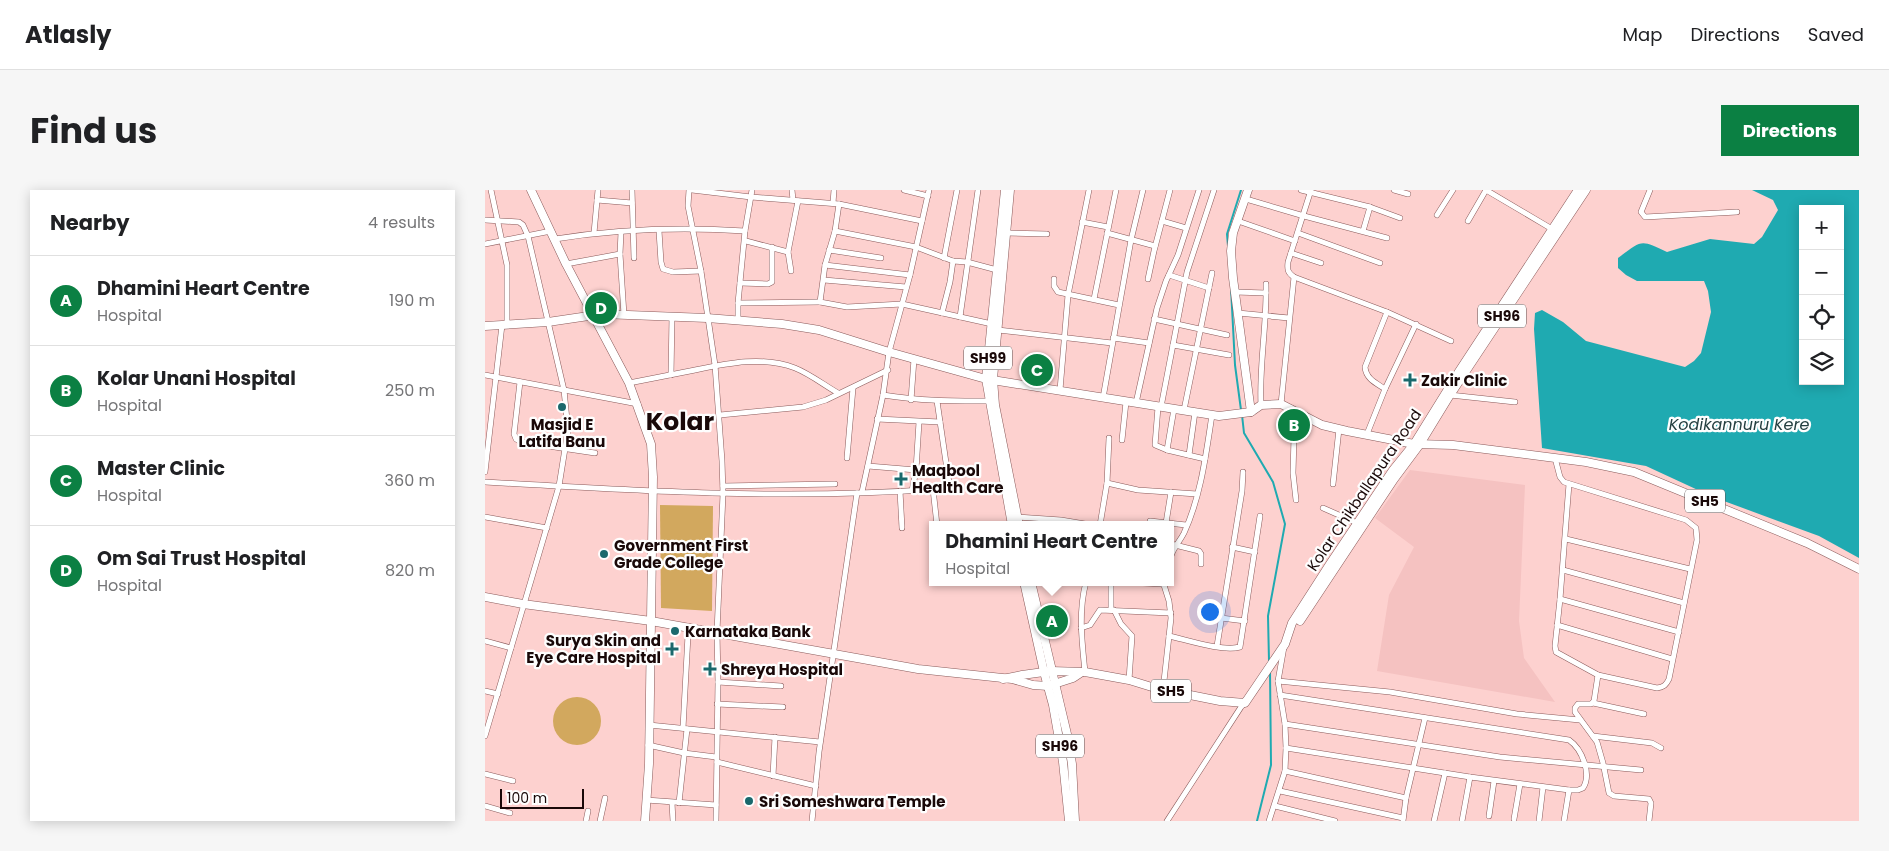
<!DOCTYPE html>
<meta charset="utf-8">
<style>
body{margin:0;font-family:Poppins,sans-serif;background:#f6f6f6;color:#202124}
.controls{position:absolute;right:15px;top:15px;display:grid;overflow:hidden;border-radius:0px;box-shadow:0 2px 12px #0003}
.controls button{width:45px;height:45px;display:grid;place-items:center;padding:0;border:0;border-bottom:1px solid #e0e0e0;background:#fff;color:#202124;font:25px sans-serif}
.scale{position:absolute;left:15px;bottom:12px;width:84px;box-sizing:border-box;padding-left:5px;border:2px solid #190808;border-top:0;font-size:14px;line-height:18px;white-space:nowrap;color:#190808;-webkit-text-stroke:4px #fefefe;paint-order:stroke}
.you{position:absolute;left:724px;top:421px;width:18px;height:18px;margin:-12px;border:4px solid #fff;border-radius:50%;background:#1a73e8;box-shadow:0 0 0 8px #1a73e833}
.badge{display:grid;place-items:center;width:32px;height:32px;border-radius:50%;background:#0b8043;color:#fff;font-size:16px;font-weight:700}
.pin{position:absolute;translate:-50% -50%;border:2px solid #fff;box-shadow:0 1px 5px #0006}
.popup{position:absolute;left:444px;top:331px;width:245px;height:65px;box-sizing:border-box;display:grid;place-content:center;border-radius:0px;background:#fff;filter:drop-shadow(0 1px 4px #0005);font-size:16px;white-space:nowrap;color:#757577}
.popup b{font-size:19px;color:#202124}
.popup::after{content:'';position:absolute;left:50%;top:100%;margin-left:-10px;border:10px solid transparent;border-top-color:#fff}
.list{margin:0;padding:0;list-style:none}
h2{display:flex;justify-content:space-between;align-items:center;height:65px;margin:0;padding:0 20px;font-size:21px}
h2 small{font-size:16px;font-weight:400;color:#757577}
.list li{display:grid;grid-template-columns:32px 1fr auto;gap:15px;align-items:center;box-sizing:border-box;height:90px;padding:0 20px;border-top:1px solid #e0e0e0}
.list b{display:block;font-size:19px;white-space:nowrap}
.list p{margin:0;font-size:16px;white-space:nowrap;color:#757577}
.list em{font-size:16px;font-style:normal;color:#757577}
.icon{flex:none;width:28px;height:28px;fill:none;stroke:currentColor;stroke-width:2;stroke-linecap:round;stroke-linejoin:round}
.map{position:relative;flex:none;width:1374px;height:631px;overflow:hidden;border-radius:0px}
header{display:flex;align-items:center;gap:30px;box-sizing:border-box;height:70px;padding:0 25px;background:#fff;border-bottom:1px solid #e0e0e0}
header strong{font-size:24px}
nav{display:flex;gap:28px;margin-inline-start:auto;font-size:18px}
.intro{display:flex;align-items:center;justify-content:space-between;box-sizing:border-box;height:120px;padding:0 30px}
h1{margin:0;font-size:35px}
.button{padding:12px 22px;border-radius:0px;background:#0b8043;color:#fff;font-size:18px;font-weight:700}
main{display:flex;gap:30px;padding:0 30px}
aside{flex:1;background:#fff;border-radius:0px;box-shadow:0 2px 12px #0003}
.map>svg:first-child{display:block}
.built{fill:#f5c2c1}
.green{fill:#d2a85e}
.water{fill:#1faab1;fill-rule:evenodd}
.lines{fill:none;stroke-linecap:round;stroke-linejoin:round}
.stream{stroke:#1faab1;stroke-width:2}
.street-casing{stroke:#8a5a5a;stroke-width:6}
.secondary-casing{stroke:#8a5a5a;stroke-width:9}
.primary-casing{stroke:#8a5a5a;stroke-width:9}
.street{stroke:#fff;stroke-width:5}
.secondary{stroke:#fff;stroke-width:8}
.primary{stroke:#fff;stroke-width:8}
.poi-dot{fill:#1a686c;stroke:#fefefe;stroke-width:2}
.labels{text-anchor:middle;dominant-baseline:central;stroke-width:4.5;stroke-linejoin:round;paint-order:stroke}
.shield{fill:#fefefe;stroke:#5e5252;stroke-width:1}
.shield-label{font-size:14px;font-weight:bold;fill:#190808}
.poi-label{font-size:15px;font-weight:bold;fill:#190808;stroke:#fefefe;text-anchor:start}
.street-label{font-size:15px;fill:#190808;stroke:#fefefe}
.water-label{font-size:16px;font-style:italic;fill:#243f40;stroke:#fefefe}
.town-label{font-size:25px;font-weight:bold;fill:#190808;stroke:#fefefe}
</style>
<header>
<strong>Atlasly</strong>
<nav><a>Map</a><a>Directions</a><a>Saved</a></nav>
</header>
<div class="intro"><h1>Find us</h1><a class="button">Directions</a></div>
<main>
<aside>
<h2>Nearby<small>4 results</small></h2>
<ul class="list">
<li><span class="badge">A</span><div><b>Dhamini Heart Centre</b><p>Hospital</p></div><em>190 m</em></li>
<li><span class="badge">B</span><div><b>Kolar Unani Hospital</b><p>Hospital</p></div><em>250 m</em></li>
<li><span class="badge">C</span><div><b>Master Clinic</b><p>Hospital</p></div><em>360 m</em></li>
<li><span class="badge">D</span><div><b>Om Sai Trust Hospital</b><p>Hospital</p></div><em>820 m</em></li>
</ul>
</aside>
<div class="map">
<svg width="1374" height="631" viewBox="0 0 1374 631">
<rect width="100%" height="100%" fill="#fdd1cf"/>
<polygon class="built" points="925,280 1040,295 1034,431 1039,468 1070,512 892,481 904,405 929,357 890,328"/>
<g class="green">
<polygon points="175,315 228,316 227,421 176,418"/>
<circle cx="92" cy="531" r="24"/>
</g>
<path class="water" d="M1267,0H1374V368L1334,346L1228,307L1161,276L1057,258L1049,139L1050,123L1057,120L1078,132L1101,151L1200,177L1209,171L1216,163L1226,122L1223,101L1219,91H1152L1141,85L1133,78V68C1157,50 1155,49 1182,62L1225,49L1269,54L1277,47L1293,20L1288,10ZM1318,19H1355V191H1318Z"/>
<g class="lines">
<g class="stream">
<polyline points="743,56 742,44 756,0"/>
<polyline points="746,98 750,175 756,220"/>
<polyline points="757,225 759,243 788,292 800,334 783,426 784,471"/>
<polyline points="772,631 786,575 785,481"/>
</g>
<defs>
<g id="street">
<polyline points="6,0 22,75 22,134"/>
<polyline points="147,0 149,68"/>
<polyline points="204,0 203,16 216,81 230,175 237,271 238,304 232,442 233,492 231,631"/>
<polyline points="207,0 266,7 354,14 437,31"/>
<polyline points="307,0 308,10"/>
<polyline points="419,0 443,6"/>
<polyline points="816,0 885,17 915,28"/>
<path d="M826,0L803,72C802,80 803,83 809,87L902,122L966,151"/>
<polyline points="909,0 923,4"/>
<polyline points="1001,0 1067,39"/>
<polyline points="1165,0 1156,22 1160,27 1252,22"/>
<polyline points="761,9 819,26 902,48"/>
<polyline points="112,10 147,13"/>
<polyline points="348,13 349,0"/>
<polyline points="354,14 350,41 340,75 335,112 362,117 417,114 507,134"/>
<polyline points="952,25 968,0"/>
<polyline points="0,30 34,32 38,35 43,46 79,200 83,240 74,296 0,546"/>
<polyline points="677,31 701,38"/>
<polyline points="753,31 810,51"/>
<polyline points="983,31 1001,0"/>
<polyline points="597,32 623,37"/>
<polyline points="174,41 176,72 178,79 188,82 216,81"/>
<polyline points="350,41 431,57 468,71 482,72 512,80"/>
<polyline points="878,41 885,17"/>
<polyline points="136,42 135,64 139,125"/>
<polyline points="109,43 113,0"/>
<polyline points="521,43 562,44"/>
<polyline points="622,43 670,56"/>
<polyline points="813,43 895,73"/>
<path d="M70,49C133,39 197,37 260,41"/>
<polyline points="261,51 303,62"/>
<polyline points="0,54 66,41"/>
<polyline points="344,60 396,68"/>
<polyline points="806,63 836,73"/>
<polyline points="459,68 472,0"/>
<polyline points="81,74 135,64"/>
<polyline points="340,75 425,85"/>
<polyline points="306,81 303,62 313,11"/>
<polyline points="684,85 724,98"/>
<polyline points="569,89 569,96 573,102 634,115"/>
<polyline points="663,89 669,61 685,0"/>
<polyline points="339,90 421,97"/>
<polyline points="255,93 283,94 287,92 287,57"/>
<polyline points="750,102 781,103"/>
<polyline points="609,109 631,0"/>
<polyline points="253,113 335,112"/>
<polyline points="457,123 465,92 468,71"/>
<polyline points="753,123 804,128"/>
<polyline points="475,127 493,0"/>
<polyline points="669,129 742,145"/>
<polyline points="253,131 253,113 260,41 267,0"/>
<polyline points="513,140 627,153"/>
<polyline points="628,148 664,153"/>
<polyline points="688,155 744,165"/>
<polyline points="0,185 153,214"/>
<polyline points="186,185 187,126"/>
<polyline points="35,192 29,244 31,249 36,252 110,263"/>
<path d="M144,193C164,189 185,185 205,181C239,174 276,165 310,178C325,184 339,195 353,203"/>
<path d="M900,199C891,193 881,189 880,177L902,122"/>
<polyline points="575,200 583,105 604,0"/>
<path d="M398,205C434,211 468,211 504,211"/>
<polyline points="965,205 1030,212"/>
<polyline points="618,208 646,50 658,0"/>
<polyline points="426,210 429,169"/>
<polyline points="651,213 672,118 681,91 693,65 714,0"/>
<polyline points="796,214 809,87"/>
<path d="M776,215C774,175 782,135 781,94"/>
<polyline points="673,217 670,255 682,260 720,269"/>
<polyline points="676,217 702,82 729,0"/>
<polyline points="806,218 803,240 809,247 808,283 811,310"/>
<polyline points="699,220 727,83"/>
<polyline points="235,225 318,217 341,210 403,180"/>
<polyline points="392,229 455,232"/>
<polyline points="882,244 900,199 931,134"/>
<polyline points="637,250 641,212"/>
<polyline points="682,260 689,219"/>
<polyline points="704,265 710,222"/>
<polyline points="362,268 368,198"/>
<path d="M1070,268L1075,287L1079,292L1201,330L1211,338L1212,350L1184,489C1181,495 1179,497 1172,498L1113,485L1071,462L1070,456L1075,409L1084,294"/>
<polyline points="383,276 431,280"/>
<polyline points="0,282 17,135"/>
<path d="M0,292C150,301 302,310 453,299L460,297L464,293L452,211"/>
<polyline points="622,293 653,300 712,304"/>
<polyline points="848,294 854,239"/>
<polyline points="238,296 350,294"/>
<polyline points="448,299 452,335"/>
<polyline points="415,301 417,338"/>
<polyline points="427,301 431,280 434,232"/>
<polyline points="377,302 398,205 404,162 425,85 444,0"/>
<polyline points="838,318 872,333"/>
<polyline points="0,327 62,338"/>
<polyline points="532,327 576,330 606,335"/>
<polyline points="665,331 701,335"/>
<polyline points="681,333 686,302"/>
<polyline points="615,335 622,293 624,248"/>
<polyline points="1081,349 1205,379"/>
<polyline points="686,354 714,361 716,364 716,374"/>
<polyline points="747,357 770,362"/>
<path d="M686,366C689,357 695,351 699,343C716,306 721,264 727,225"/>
<polyline points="1078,380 1199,413"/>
<polyline points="626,392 626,420"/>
<polyline points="638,392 678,394"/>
<polyline points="678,392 684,411 686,428 678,500"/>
<polyline points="1075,409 1194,442"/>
<polyline points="629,420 636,434 647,446 644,490"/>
<polyline points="736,428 760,431"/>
<polyline points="1072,435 1187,469"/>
<polyline points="596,438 605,435 615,420 686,423"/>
<path d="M684,446C702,450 738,462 755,457L775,326"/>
<polyline points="0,451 26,458"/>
<polyline points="732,456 757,301 758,282"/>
<path d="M600,482C597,452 593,422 601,392"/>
<polyline points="1113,485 1109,511 1106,514 1093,514 1090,518 1090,522 1112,552 1118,573 1124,603 1129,606 1164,609 1166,613 1164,631"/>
<polyline points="793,491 905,502 1032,524 1095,530"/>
<polyline points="233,492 296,496"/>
<polyline points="0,501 13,504"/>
<path d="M795,505L1084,550C1097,559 1107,584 1098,598L1093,600H1084L1079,631"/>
<polyline points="1108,513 1159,524"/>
<polyline points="232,514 298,517"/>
<polyline points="800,534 1015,567 1156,580"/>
<polyline points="164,535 335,552"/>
<polyline points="198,538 203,445"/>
<polyline points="1108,546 1167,553 1176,558"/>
<polyline points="163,555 199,563 231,567"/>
<polyline points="801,558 985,587 1084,600"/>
<polyline points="232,572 331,596"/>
<polyline points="800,581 921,608"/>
<polyline points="0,584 28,591"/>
<polyline points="288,586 290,547"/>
<polyline points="795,601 918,628"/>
<polyline points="161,610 231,615"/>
<polyline points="187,613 188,631"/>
<polyline points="194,613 202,539"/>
<polyline points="0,616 25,623"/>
<polyline points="790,616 850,631"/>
<polyline points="1004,626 1009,591"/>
<polyline points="1029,629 1035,594"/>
<polyline points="101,631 103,621"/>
<polyline points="115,631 120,608"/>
<polyline points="327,631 334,562 372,303"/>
<polyline points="682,631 756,517 760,513"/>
<polyline points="784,631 800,581 801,558 800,534 793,491 799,457"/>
<polyline points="918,631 921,608 940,528"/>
<polyline points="949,631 960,583"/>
<polyline points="977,631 985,587"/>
<polyline points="1054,631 1058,597"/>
</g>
<g id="secondary">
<polyline points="46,0 81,74 144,193 166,254 168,287 166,431 164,574 160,631"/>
<polyline points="763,0 748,43 746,61 748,88 766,222"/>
<polyline points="0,136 63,132 117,124 222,128 297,134 334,140 404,162 501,189 734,226 766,222 776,215 796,214 837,235 862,241 929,254"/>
</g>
<g id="primary">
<polyline points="520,0 501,189 527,335"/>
<polyline points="525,0 508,189 510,215 534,335"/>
<polyline points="931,254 968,255 1101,272 1149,282 1322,353 1374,379"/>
<polyline points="539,392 559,482 568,515 578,572 584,631"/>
<polyline points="546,392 582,544 587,574 590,631"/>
<polyline points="0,407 38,414 166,431 433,479 527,489 548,495 563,496 588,488 597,482"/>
<polyline points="815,431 909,289 935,254 965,205 1101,0"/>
<polyline points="518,489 537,485 566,481 600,482 644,490 670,498 735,511 760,513 800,454 807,433 845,374 908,280 929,254 973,183 1093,0"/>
</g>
</defs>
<use href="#street" class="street-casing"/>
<use href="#secondary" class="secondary-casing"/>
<use href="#primary" class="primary-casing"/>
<use href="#street" class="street"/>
<use href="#secondary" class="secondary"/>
<use href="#primary" class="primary"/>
</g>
<g class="poi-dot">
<path d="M922.5 182.5h5v5h5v5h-5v5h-5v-5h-5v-5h5z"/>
<circle cx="77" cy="217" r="5"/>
<path d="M413.5 281.5h5v5h5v5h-5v5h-5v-5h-5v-5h5z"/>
<circle cx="119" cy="364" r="5"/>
<circle cx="190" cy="441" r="5"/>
<path d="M184.5 451.5h5v5h5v5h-5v5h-5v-5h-5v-5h5z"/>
<path d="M222.5 471.5h5v5h5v5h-5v5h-5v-5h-5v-5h5z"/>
<circle cx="264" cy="611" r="5"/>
</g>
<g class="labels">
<g class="shield">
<rect x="993" y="114.5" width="48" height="23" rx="4"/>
<rect x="479" y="156.5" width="48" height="23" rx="4"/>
<rect x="1200" y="299.5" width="40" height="23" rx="4"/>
<rect x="666" y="489.5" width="40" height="23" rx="4"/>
<rect x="551" y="544.5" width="48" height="23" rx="4"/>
</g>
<g class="shield-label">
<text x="1017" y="126">SH96</text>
<text x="503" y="168">SH99</text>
<text x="1220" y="311">SH5</text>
<text x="686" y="501">SH5</text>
<text x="575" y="556">SH96</text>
</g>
<g class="poi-label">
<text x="936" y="190">Zakir Clinic</text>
<text x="77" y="234" text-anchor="middle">Masjid E<tspan x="77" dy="17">Latifa Banu</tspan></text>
<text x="427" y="280">Maqbool<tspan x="427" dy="17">Health Care</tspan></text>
<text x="129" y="355">Government First<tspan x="129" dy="17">Grade College</tspan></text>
<text x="200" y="441">Karnataka Bank</text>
<text x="176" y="450" text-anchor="end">Surya Skin and<tspan x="176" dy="17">Eye Care Hospital</tspan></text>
<text x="236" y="479">Shreya Hospital</text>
<text x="274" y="611">Sri Someshwara Temple</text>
</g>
<g class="street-label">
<text transform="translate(879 300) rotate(-56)">Kolar Chikballapura Road</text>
</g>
<g class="water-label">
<text x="1254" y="234">Kodikannuru Kere</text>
</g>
<g class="town-label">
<text x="195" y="231">Kolar</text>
</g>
</g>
</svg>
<div class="controls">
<button>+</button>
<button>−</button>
<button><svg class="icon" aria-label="locate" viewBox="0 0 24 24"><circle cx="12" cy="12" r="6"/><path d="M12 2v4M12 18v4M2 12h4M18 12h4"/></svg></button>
<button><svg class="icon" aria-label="layers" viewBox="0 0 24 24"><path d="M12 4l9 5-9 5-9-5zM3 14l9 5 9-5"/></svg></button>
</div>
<div class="scale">100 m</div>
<div class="you"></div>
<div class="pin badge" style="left:567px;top:431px">A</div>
<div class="popup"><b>Dhamini Heart Centre</b>Hospital</div>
<div class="pin badge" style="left:809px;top:235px">B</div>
<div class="pin badge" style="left:552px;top:180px">C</div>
<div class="pin badge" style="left:116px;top:118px">D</div>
</div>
</main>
